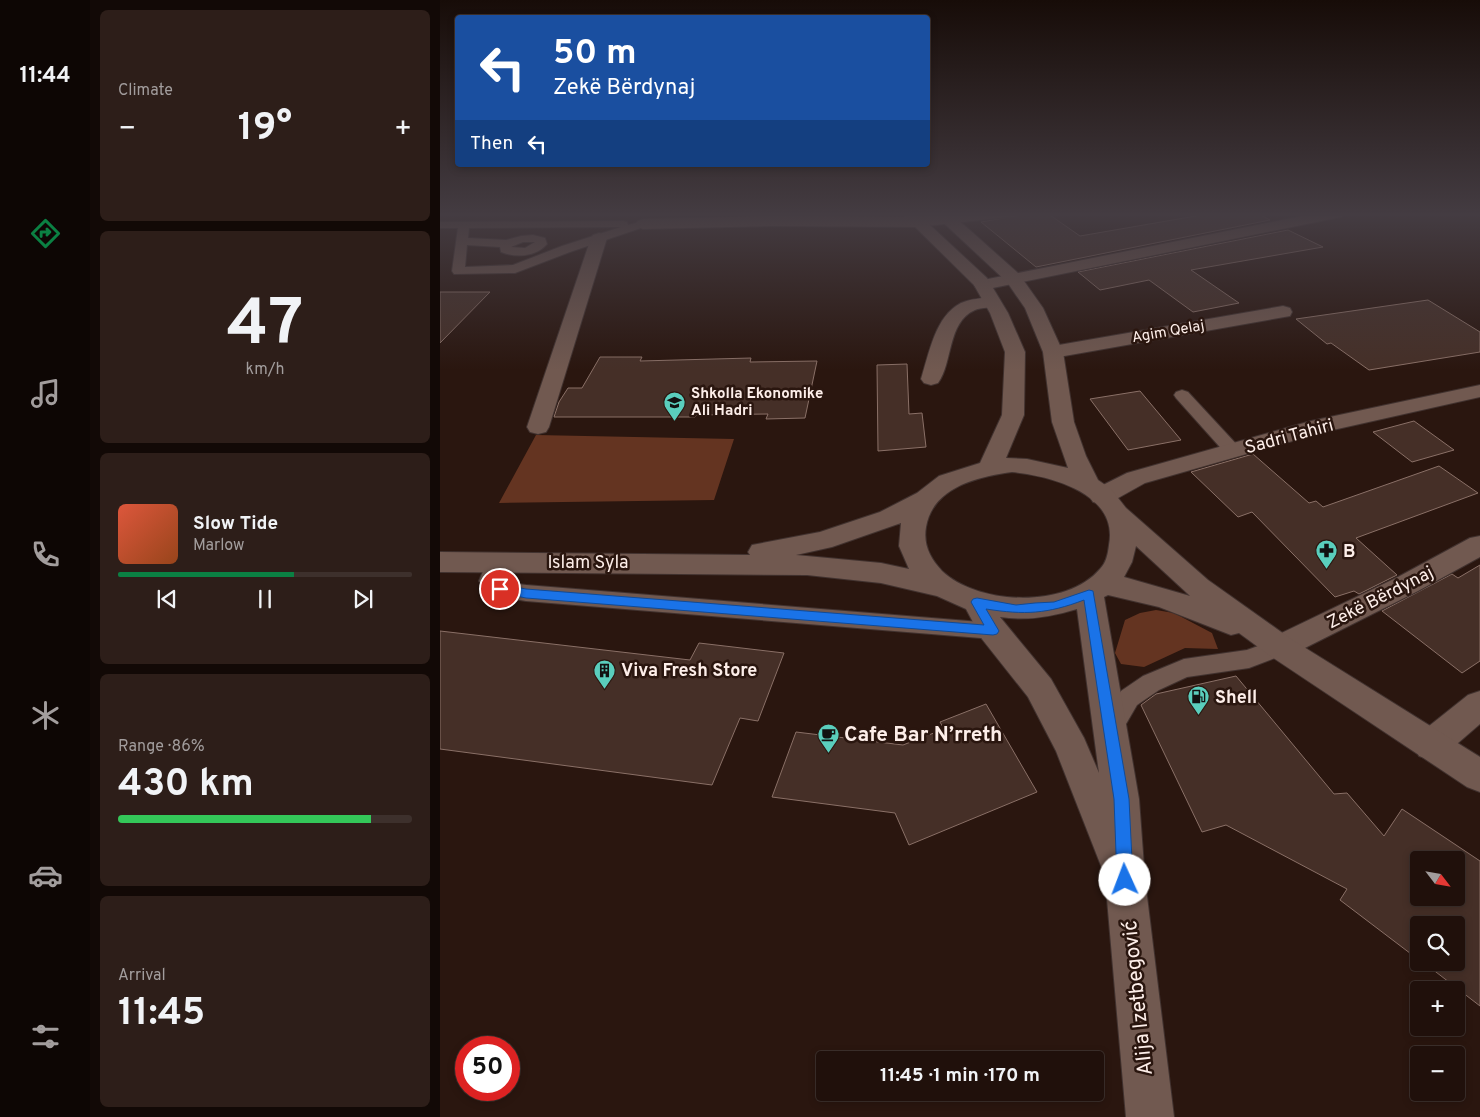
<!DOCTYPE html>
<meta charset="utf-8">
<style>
:root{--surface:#20100b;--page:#2d1e19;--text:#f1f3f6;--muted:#a29d9d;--line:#3d302c;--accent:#0b8043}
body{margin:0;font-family:Overpass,sans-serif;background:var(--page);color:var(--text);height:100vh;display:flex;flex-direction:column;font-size:19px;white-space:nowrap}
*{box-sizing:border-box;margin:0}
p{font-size:16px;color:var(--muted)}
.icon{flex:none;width:28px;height:28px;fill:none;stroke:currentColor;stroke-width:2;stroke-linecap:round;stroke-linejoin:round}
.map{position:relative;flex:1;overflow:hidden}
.drawer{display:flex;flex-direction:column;gap:10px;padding:10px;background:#120906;width:350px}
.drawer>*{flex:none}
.banner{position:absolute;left:15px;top:15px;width:475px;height:152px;border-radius:5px;box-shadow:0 2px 8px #0003,0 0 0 1px var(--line);background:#1a4fa0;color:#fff;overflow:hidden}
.needle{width:32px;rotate:121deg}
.controls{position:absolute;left:970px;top:851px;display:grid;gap:10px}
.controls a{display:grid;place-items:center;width:55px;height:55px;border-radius:5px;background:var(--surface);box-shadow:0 2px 8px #0003,0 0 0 1px var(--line);font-size:25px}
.speed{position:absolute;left:15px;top:1036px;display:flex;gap:10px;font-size:25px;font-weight:700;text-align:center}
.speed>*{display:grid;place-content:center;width:65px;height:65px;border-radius:50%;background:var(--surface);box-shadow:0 2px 8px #0003,0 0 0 1px var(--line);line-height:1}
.speed .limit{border:8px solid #d22;background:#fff;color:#111}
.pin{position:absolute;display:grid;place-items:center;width:42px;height:42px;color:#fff;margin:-21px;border:2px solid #fff;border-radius:50%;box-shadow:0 1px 5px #0007}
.me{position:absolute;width:55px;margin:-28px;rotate:358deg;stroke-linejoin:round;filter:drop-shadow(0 0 4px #0008)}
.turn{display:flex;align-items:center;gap:18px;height:105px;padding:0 15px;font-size:22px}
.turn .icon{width:65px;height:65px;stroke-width:2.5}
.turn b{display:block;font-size:35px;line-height:42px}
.then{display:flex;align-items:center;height:48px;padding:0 15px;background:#0003;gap:10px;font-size:19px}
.big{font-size:38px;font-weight:700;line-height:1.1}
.drawer .widget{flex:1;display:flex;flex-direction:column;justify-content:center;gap:8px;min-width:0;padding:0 18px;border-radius:8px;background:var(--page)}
.drawer .dial{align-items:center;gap:0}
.dial b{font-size:65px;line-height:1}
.song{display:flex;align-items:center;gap:15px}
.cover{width:60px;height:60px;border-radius:8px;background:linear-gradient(135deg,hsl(10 70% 55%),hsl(20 70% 35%))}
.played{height:5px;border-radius:2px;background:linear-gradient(90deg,var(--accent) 60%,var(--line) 60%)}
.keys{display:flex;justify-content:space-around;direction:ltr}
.heat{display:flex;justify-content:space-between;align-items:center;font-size:28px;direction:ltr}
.charge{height:8px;border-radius:4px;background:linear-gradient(90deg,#34c759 86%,var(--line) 0)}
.trip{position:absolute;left:376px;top:1051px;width:288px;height:50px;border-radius:5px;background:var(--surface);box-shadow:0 2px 8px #0003,0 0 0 1px var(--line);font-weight:700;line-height:50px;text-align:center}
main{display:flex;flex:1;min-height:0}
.tabs{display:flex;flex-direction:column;width:90px;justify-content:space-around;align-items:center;background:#0d0604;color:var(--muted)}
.tabs .icon{width:35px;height:35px}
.tabs .selected{color:var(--accent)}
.tabs b{font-size:22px;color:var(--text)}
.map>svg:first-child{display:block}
.green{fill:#643421}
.building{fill:#452f27;stroke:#8a7067;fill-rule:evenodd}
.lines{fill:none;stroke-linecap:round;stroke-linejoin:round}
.lane-casing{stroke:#41322f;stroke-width:2}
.street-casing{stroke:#41322f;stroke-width:2}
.secondary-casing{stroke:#41322f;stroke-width:2}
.lane{fill:#715950;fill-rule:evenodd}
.street{fill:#715950;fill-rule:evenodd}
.secondary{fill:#715950;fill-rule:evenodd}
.route{fill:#1a73e8;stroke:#114b97}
.labels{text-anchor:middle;stroke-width:5;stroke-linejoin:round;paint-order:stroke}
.far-street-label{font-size:15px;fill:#fdeee9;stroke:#2a160f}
.far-poi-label{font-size:15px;font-weight:bold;fill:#fdeee9;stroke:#2a160f;text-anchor:start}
.street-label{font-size:18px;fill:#fdeee9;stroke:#2a160f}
.poi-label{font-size:18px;font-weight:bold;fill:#fdeee9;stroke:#2a160f;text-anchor:start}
.near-poi-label{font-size:21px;font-weight:bold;fill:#fdeee9;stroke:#2a160f;text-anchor:start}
.near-street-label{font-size:21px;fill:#fdeee9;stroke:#2a160f}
</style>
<main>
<nav class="tabs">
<b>11:44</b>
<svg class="icon selected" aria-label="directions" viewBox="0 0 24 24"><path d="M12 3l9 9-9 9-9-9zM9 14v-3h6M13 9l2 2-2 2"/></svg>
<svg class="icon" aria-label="music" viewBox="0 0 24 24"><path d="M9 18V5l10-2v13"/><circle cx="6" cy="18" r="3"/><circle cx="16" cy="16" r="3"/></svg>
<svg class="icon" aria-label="phone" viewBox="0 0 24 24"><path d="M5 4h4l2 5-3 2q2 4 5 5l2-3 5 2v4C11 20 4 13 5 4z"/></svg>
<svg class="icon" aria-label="climate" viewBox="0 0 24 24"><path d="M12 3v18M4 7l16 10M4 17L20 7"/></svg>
<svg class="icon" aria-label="car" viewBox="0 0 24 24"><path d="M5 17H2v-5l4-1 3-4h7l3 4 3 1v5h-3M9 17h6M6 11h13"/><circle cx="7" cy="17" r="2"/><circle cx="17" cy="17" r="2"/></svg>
<svg class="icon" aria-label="filters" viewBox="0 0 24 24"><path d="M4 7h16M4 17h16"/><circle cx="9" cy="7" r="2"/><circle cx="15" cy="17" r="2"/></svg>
</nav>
<section class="drawer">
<div class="widget"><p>Climate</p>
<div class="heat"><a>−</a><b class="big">19°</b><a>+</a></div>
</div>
<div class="widget dial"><b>47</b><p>km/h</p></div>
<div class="widget">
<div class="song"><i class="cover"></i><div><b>Slow Tide</b><p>Marlow</p></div></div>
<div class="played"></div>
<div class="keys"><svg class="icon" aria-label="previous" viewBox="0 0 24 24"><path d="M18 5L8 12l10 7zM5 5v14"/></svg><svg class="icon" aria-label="pause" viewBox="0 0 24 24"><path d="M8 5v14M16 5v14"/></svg><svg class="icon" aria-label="next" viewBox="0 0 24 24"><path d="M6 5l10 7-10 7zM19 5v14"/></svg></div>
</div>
<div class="widget"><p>Range · 86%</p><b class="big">430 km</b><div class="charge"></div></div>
<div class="widget"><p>Arrival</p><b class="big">11:45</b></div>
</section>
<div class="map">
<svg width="1040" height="1117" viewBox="0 0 1040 1117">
<rect width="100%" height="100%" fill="#2a160f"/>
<path class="green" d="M 96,435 L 294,439 L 274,500 L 59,503 Z
M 716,610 L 734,613 L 772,633 L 778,649 L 745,648 L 704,667 L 681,664 L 675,653 L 685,620 L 700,613 Z"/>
<path class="building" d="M 592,213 L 607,213 L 640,236 L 773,213 L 817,213 L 830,220 L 596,267 L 541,222 Z
M 848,230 L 883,247 L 751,270 L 799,303 L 753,312 L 709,280 L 660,290 L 638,272 Z
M 0,292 L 50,292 L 0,343 Z
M 988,300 L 1040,332 L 1040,352 L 929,370 L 891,343 L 887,344 L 856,319 Z
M 160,357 L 202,357 L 200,361 L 311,358 L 310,362 L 377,361 L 365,418 L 326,419 L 328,414 L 256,415 L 255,417 L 114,417 L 119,402 L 128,388 L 142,388 Z
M 467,364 L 469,414 L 482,413 L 486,447 L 438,451 L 437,365 Z
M 700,391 L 741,440 L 688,450 L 650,399 Z
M 974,421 L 1014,450 L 972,462 L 933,432 Z
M 813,454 L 869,503 L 876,501 L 883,507 L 999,466 L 1038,493 L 916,538 L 957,575 L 919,594 L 914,591 L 895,597 L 812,512 L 798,517 L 751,472 Z
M 1040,565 L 1040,661 L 1022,673 L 942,611 L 1012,574 L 1018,578 Z
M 0,631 L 250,660 L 259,643 L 344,653 L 318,721 L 300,718 L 272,785 L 0,749 Z
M 796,676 L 894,794 L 907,793 L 944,836 L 962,809 L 1040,861 L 1040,1006 L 983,962 L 1016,962 L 1016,925 L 979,925 L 979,960 L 900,900 L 907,889 L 786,825 L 762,832 L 701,705 L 716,694 ZM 979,860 L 1016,860 L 1016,898 L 979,898 Z
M 546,704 L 597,792 L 469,845 L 455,813 L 332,797 L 356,732 L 463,745 L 504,729 L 500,722 Z"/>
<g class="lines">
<defs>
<path id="lane" d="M 183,221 L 187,222 L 188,225 L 203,221 L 209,224 L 207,226 L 130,252 L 75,273 L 14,274 L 12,271 L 18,228 L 0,228 L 0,222 ZM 181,227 L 122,246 L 73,265 L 25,267 L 27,245 L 60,247 L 61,252 C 76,258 96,257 107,244 L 105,238 L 93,235 L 81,236 L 66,240 L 28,238 L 29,228 ZM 83,242 L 95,242 L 85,248 L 71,247 Z
M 742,390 L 748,392 L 799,447 L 802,451 L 799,455 L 793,456 L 787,455 L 736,398 L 734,395 L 736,392 Z
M 56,555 L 63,557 L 66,562 L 60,579 L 65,582 L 86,585 L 553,623 L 561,625 L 564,631 L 561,637 L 553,639 L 86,601 C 69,598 48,598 39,581 L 49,557 Z
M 840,638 L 848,641 L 851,647 L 848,653 L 809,668 L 747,677 L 719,690 L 697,705 L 679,736 L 670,739 L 661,736 L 658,729 L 681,691 L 703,676 L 744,659 L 807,650 Z"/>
<path id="street" d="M 519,213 L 575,213 L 568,217 L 478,227 L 331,226 L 203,229 L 198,227 L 195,224 L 198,221 L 203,219 L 331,216 L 478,217 Z
M 877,213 L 908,213 L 901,217 L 543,290 L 537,289 L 534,285 L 537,281 L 543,280 Z
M 159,233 L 165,235 L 167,238 L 109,427 L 106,432 L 98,434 L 90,432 L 87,427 L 151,238 L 153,235 Z
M 552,297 L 558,298 L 561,302 L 558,306 C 551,308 542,307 535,310 C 507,322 513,363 498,383 L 491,385 L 484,383 L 481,379 C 489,354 495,316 521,303 C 530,299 542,298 552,297 Z
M 843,306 L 850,308 L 852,312 L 850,316 L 613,358 L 606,356 L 603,352 L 606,348 L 613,346 Z
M 1040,385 L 1040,397 L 884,432 L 705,483 L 671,502 L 662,504 L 653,502 L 649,496 L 653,490 L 687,473 L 871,421 Z
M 1040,536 L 1040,557 L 978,591 L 851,655 L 840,659 L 829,655 L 825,647 L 829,639 L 958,577 L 1030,538 Z
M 1040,691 L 1040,724 L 1003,756 L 991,760 L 979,756 L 974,745 L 979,734 L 1028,695 Z"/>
<path id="secondary" d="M 461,213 L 477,213 L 547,278 L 568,313 L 585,352 L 584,415 L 566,458 L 587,459 L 628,468 L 612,422 L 603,352 L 585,308 L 567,282 L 493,213 L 510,213 L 532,232 L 579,274 L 603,308 L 623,352 L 634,422 L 646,456 L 658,480 L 671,489 L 686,508 L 768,580 L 851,639 L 1040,757 L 1040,792 L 1027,787 L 829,655 L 799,633 L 791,635 L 719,607 L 668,595 L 664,597 L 699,799 L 705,880 L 734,1117 L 686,1117 L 665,876 L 616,751 L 588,697 L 542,639 L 526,609 L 497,596 L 441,583 L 367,575 L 0,572 L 0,552 L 310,555 L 308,552 L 312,545 L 380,532 L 440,512 L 477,493 L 499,476 L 540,463 L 562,415 L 565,352 L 550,313 L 534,285 ZM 572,472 C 610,476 679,493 669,545 C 668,554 666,563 660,569 C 626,609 538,605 502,571 C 490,558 483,545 486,527 C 493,487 537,477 572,472 ZM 461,523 L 459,546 L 469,569 L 441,563 L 356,555 L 392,547 ZM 696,546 L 748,594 L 750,596 L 684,577 L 692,562 ZM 637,609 L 659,773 L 644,738 L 611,679 L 560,617 C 587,621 611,617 637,609 Z"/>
</defs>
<use href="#lane" class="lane-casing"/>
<use href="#street" class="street-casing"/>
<use href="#secondary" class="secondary-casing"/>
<use href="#lane" class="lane"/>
<use href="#street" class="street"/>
<use href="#secondary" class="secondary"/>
</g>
<linearGradient id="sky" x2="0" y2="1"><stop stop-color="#170c08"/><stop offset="0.58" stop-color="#443c42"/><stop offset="1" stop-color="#443c42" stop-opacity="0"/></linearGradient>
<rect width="1040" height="370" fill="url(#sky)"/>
<path class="route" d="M 60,584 L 86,589 L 544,625 L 531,602 L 533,599 L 537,598 L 576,605 L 595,603 L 614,602 L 649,590 L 653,591 L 689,799 L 693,880 L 690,885 L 685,888 L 679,885 L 677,880 L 674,799 L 644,600 C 607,614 585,615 546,609 L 559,631 L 557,634 L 553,635 L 86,598 L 56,592 L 54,589 Z"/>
<defs>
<symbol id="school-pin" viewBox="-11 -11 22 30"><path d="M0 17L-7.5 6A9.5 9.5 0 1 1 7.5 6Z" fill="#5acebd" stroke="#2a160f"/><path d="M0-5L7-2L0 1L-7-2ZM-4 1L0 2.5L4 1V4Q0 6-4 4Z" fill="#111"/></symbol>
<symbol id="pharmacy-pin" viewBox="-11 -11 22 30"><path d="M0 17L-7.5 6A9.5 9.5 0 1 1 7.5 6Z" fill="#5acebd" stroke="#2a160f"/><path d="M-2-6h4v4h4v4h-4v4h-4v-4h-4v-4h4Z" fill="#111"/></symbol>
<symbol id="building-pin" viewBox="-11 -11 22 30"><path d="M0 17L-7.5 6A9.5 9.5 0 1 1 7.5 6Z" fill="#5acebd" stroke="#2a160f"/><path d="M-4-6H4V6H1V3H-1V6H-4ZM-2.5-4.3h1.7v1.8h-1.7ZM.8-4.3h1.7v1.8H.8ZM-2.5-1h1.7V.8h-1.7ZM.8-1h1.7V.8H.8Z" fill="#111"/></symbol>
<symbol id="fuel-pin" viewBox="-11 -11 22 30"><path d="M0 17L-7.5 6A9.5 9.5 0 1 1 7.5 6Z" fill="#5acebd" stroke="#2a160f"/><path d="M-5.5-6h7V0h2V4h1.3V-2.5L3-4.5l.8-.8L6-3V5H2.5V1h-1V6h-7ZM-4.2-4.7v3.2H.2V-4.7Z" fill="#111"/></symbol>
<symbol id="cafe-pin" viewBox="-11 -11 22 30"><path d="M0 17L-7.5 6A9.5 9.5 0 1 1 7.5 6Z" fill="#5acebd" stroke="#2a160f"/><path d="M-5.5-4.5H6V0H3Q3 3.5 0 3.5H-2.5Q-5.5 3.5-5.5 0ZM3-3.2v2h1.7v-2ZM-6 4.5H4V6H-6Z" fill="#111"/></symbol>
</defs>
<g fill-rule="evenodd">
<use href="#school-pin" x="222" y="390" width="25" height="34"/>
<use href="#pharmacy-pin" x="874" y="538" width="25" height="34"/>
<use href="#building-pin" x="152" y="658" width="25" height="34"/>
<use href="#fuel-pin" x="746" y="684" width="25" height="34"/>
<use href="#cafe-pin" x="376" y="722" width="25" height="34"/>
</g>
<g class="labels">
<g class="far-street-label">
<text transform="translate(728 331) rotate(-10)" y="5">Agim Qelaj</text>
</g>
<g class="far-poi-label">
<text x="251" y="398">Shkolla Ekonomike<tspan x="251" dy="17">Ali Hadri</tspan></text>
</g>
<g class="street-label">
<text transform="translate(849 436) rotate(-15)" y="6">Sadri Tahiri</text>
<text x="148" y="568">Islam Syla</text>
<text transform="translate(940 597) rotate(-27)" y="6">Zekë Bërdynaj</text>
</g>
<g class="poi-label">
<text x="903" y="557">B</text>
<text x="181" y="676">Viva Fresh Store</text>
<text x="775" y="703">Shell</text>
</g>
<g class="near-poi-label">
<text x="404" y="741">Cafe Bar N’rreth</text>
</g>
<g class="near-street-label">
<text transform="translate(697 998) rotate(-96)" y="7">Alija Izetbegović</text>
</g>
</g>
</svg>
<div class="controls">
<a><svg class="needle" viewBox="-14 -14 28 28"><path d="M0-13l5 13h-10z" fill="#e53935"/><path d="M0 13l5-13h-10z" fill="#a29d9d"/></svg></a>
<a><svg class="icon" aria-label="search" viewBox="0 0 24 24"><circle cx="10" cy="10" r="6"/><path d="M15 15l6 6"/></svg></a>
<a>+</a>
<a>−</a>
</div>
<div class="speed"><div class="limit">50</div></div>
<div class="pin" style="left:60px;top:589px;background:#d93025"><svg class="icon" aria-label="arrive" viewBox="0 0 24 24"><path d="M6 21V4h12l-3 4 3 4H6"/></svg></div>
<svg class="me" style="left:685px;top:880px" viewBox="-20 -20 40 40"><circle r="19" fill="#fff"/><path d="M0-13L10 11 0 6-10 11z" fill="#1a73e8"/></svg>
<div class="trip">11:45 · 1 min · 170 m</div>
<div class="banner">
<div class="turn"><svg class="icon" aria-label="left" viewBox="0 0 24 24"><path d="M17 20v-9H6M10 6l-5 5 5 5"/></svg><div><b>50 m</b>Zekë Bërdynaj</div></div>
<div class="then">Then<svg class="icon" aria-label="left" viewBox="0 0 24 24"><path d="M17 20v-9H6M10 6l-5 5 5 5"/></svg></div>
</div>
</div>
</main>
